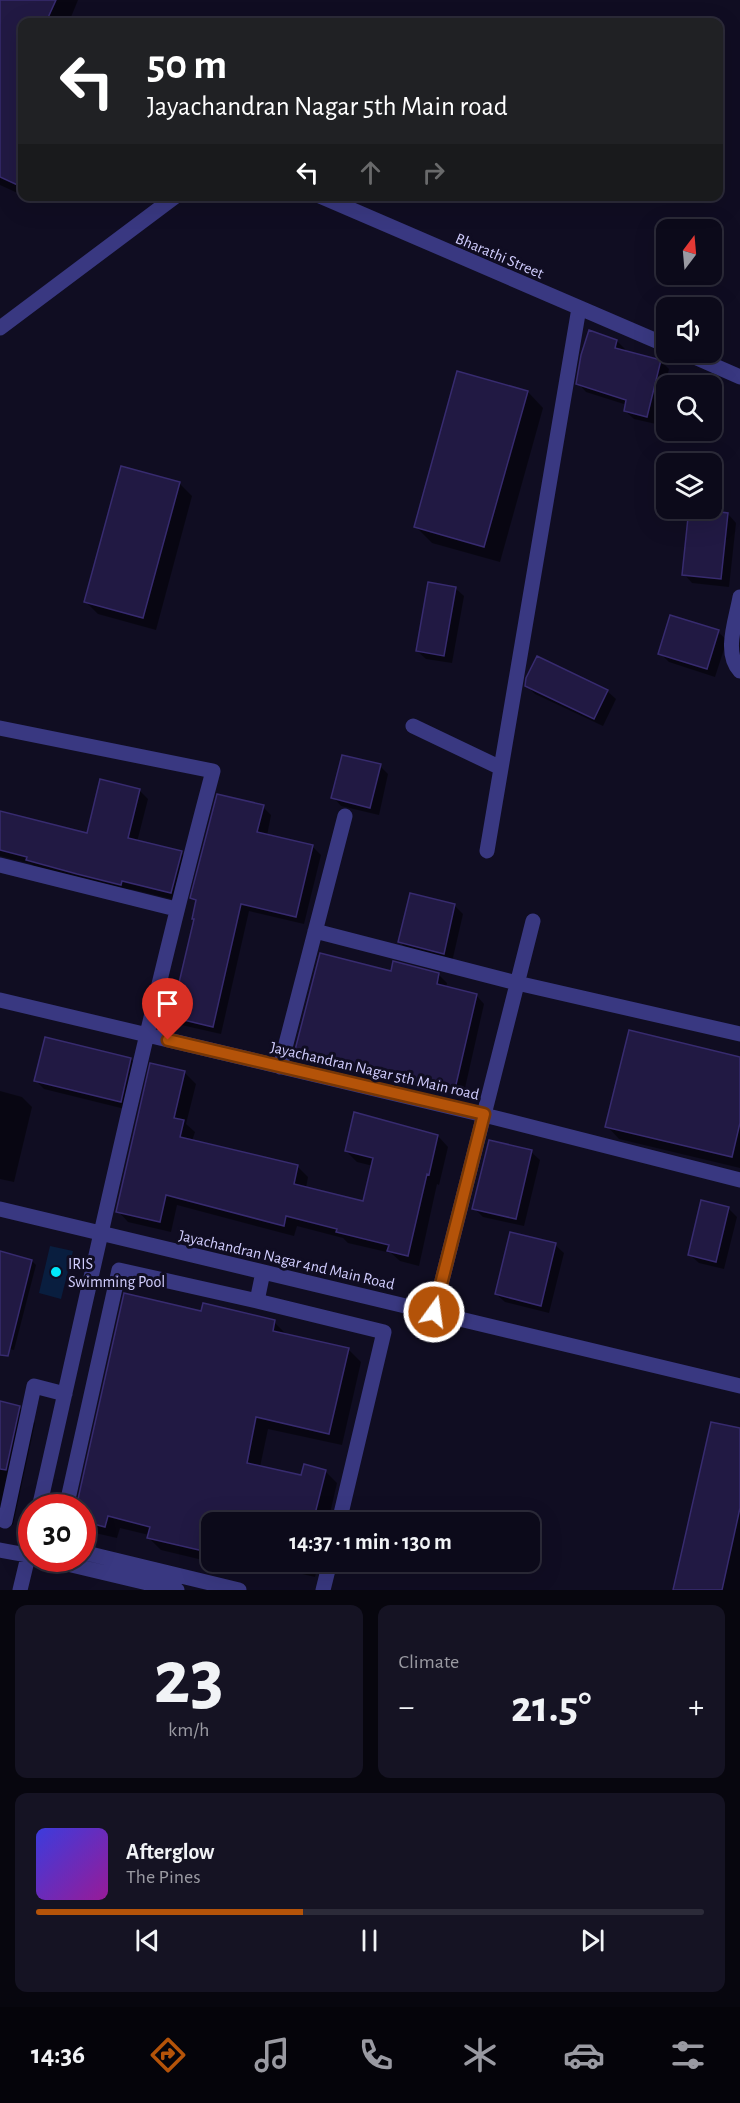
<!DOCTYPE html>
<meta charset="utf-8">
<style>
:root{--surface:#0c0a1a;--page:#151323;--text:#f1f3f6;--muted:#9a9aa2;--line:#2c2b39;--accent:#b45309}
body{margin:0;font-family:"Alegreya Sans",sans-serif;background:var(--page);color:var(--text);height:100vh;display:flex;flex-direction:column;font-size:22px;white-space:nowrap}
*{box-sizing:border-box;margin:0}
p{font-size:20px;color:var(--muted)}
.icon{flex:none;width:33px;height:33px;fill:none;stroke:currentColor;stroke-width:2;stroke-linecap:round;stroke-linejoin:round}
.map{position:relative;height:1590px;overflow:hidden}
.panel{display:flex;flex-direction:column;gap:15px;padding:15px;background:#07060e;flex:1}
.panel>*{flex:none}
.guide{position:absolute;left:18px;top:18px;width:705px;height:183px;border-radius:12px;box-shadow:0 6px 24px #0002,0 0 0 2px var(--line);background:#202124;color:#fff;overflow:hidden}
.needle{width:39px;rotate:16deg}
.buttons{position:absolute;left:656px;top:219px;display:grid;gap:12px}
.buttons a{display:grid;place-items:center;width:66px;height:66px;border-radius:12px;background:var(--surface);box-shadow:0 6px 24px #0002,0 0 0 2px var(--line);font-size:30px}
.speed{position:absolute;left:18px;top:1494px;display:flex;gap:12px;font-size:30px;font-weight:700;text-align:center}
.speed>*{display:grid;place-content:center;width:78px;height:78px;border-radius:50%;background:var(--surface);box-shadow:0 6px 24px #0002,0 0 0 2px var(--line);line-height:1}
.speed .limit{border:9px solid #d22;background:#fff;color:#111}
.pin{position:absolute;display:grid;place-items:center;width:51px;height:51px;color:#fff;margin:-62px -26px;border-radius:50% 50% 50% 0;rotate:-45deg;box-shadow:0 0 6px #0007}
.pin .icon{rotate:45deg}
.me{position:absolute;width:66px;margin:-33px;rotate:14deg;stroke-linejoin:round;filter:drop-shadow(0 0 4px #0008)}
.turn{display:flex;align-items:center;gap:21px;height:126px;padding:0 30px;font-size:27px}
.turn .icon{width:78px;height:78px;stroke-width:2.5}
.turn b{display:block;font-size:42px;line-height:51px}
.lanes{display:flex;align-items:center;height:57px;padding:0 30px;background:#0003;justify-content:center;gap:30px;direction:ltr}
.lanes .off{opacity:.35}
.big{font-size:45px;font-weight:700;line-height:1.1}
.panel .tile{flex:1;display:flex;flex-direction:column;justify-content:center;gap:9px;min-width:0;padding:0 21px;border-radius:12px;background:var(--page)}
.panel .dial{align-items:center;gap:0}
.dial b{font-size:78px;line-height:1}
.song{display:flex;align-items:center;gap:18px}
.cover{width:72px;height:72px;border-radius:9px;background:linear-gradient(135deg,hsl(240 70% 55%),hsl(300 70% 35%))}
.played{height:6px;border-radius:3px;background:linear-gradient(90deg,var(--accent) 40%,var(--line) 40%)}
.keys{display:flex;justify-content:space-around;direction:ltr}
.heat{display:flex;justify-content:space-between;align-items:center;font-size:33px;direction:ltr}
.panel .tiles{flex:1;display:grid;gap:15px;grid-template-columns:1fr 1fr}
.tile:last-child{grid-column:span 2}
.trip{position:absolute;left:201px;top:1512px;width:339px;height:60px;border-radius:12px;background:var(--surface);box-shadow:0 6px 24px #0002,0 0 0 2px var(--line);font-weight:700;line-height:60px;text-align:center}
.menu{display:flex;height:96px;justify-content:space-around;align-items:center;background:#05040a;color:var(--muted)}
.menu .icon{width:42px;height:42px}
.menu .current{color:var(--accent)}
.menu b{font-size:27px;color:var(--text)}
.map>svg:first-child{display:block}
.water{fill:#091e3f}
.shadow{fill:#0007}
.building{fill:#211943;stroke:#372b6f;stroke-width:1.5}
.lines{fill:none;stroke-linecap:round;stroke-linejoin:round}
.minor{stroke:#393881;stroke-width:15}
.route-casing{stroke:#753606;stroke-width:15}
.route{stroke:#b45309;stroke-width:10}
.poi-dot{fill:#01e7f9;stroke:#100d22;stroke-width:2}
.labels{text-anchor:middle;stroke-width:6;stroke-linejoin:round;paint-order:stroke}
.street-label{font-size:16px;fill:#d2ceff;stroke:#100d22}
.poi-label{font-size:16px;fill:#d2ceff;stroke:#100d22;text-anchor:start}
</style>
<div class="map">
<svg width="740" height="1590" viewBox="0 0 740 1590">
<rect width="100%" height="100%" fill="#100d22"/>
<path class="water" d="M 50,1246 L 73,1251 L 61,1299 L 39,1293 Z"/>
<path class="shadow" d="M 0,0 L 78,0 L 69,22 L 22,22 L 22,195 L 0,185 Z
M 27,196 L 39,196 L 37,201 Z
M 617,341 L 625,349 L 624,352 L 661,361 L 669,369 L 656,424 L 634,419 L 625,411 L 627,405 L 586,392 L 578,383 Z
M 528,392 L 543,408 L 500,562 L 432,543 L 416,527 Z
M 179,483 L 192,496 L 156,630 L 98,614 L 86,602 Z
M 728,514 L 736,523 L 729,587 L 692,583 L 684,574 Z
M 455,588 L 464,596 L 452,663 L 426,659 L 417,651 Z
M 718,632 L 727,640 L 715,677 L 669,662 L 660,653 Z
M 526,685 L 607,691 L 616,699 L 603,726 L 535,694 Z
M 380,766 L 388,774 L 379,815 L 341,806 L 333,797 Z
M 139,790 L 148,799 L 137,842 L 181,853 L 190,861 L 180,901 L 130,889 L 129,893 L 36,868 L 31,864 L 0,856 L 0,813 L 89,835 Z
M 263,807 L 271,815 L 267,836 L 312,846 L 321,855 L 304,924 L 249,911 L 221,1034 L 177,1024 L 169,1015 L 179,988 L 195,920 L 197,903 L 192,898 Z
M 454,905 L 463,914 L 452,962 L 408,950 L 400,942 Z
M 392,972 L 438,974 L 447,983 L 446,988 L 476,995 L 484,1004 L 463,1097 L 346,1069 L 346,1071 L 327,1067 L 322,1062 L 305,1058 L 296,1049 Z
M 131,1059 L 139,1068 L 129,1110 L 44,1089 L 36,1081 Z
M 740,1059 L 740,1168 L 619,1139 L 607,1126 Z
M 151,1064 L 185,1073 L 196,1084 L 186,1124 L 195,1132 L 192,1141 L 297,1166 L 308,1177 L 306,1188 L 364,1202 L 373,1166 L 357,1162 L 346,1151 L 438,1136 L 448,1147 L 439,1185 L 437,1184 L 419,1266 L 400,1261 L 391,1253 L 348,1243 L 343,1238 L 297,1226 L 294,1236 L 177,1205 L 171,1232 L 128,1222 L 118,1211 Z
M 0,1091 L 22,1097 L 32,1107 L 14,1182 L 0,1179 Z
M 531,1152 L 540,1160 L 524,1226 L 483,1217 L 474,1208 Z
M 728,1208 L 737,1217 L 724,1269 L 699,1263 L 690,1255 Z
M 555,1245 L 564,1253 L 549,1313 L 505,1302 L 496,1294 Z
M 0,1253 L 32,1261 L 36,1265 L 14,1350 L 0,1347 Z
M 202,1312 L 274,1322 L 287,1335 L 349,1350 L 361,1362 L 342,1445 L 268,1429 L 260,1467 L 302,1477 L 325,1471 L 337,1483 L 328,1522 L 212,1522 L 212,1562 L 238,1562 L 236,1568 L 161,1550 L 149,1538 L 149,1535 L 120,1528 L 117,1538 L 82,1530 L 82,1508 Z
M 0,1403 L 19,1407 L 35,1423 L 13,1525 L 0,1522 Z
M 740,1430 L 740,1590 L 675,1590 Z
M 251,1562 L 319,1562 L 315,1577 Z"/>
<path class="building" d="M 0,0 L 56,0 L 46,22 L 22,22 L 22,187 L 0,177 Z
M 589,330 L 617,340 L 615,348 L 661,360 L 647,417 L 624,411 L 626,400 L 576,384 L 581,355 Z
M 457,371 L 528,391 L 484,547 L 414,527 Z
M 121,466 L 180,482 L 143,618 L 84,602 Z
M 689,508 L 728,513 L 721,579 L 682,575 Z
M 428,582 L 456,587 L 444,656 L 416,651 Z
M 670,615 L 719,630 L 707,669 L 658,654 Z
M 537,656 L 608,690 L 594,719 L 525,686 L 526,678 Z
M 342,755 L 381,764 L 370,808 L 331,798 Z
M 100,779 L 140,789 L 128,838 L 182,851 L 171,893 L 122,881 L 121,885 L 77,874 L 26,860 L 27,857 L 0,850 L 0,811 L 87,833 Z
M 217,794 L 264,805 L 257,832 L 313,845 L 296,917 L 241,904 L 213,1027 L 167,1016 L 174,986 L 178,987 L 194,919 L 192,919 L 196,900 L 190,898 Z
M 410,893 L 455,904 L 444,954 L 398,942 Z
M 320,953 L 391,971 L 393,961 L 439,973 L 437,984 L 477,994 L 455,1089 L 338,1062 L 338,1064 L 317,1059 L 318,1055 L 295,1050 Z
M 629,1030 L 740,1057 L 740,1123 L 732,1157 L 605,1127 Z
M 45,1037 L 131,1058 L 121,1102 L 34,1081 Z
M 150,1063 L 185,1071 L 174,1118 L 184,1120 L 180,1137 L 298,1165 L 294,1184 L 363,1201 L 373,1158 L 345,1151 L 354,1112 L 438,1135 L 429,1175 L 427,1174 L 408,1256 L 387,1251 L 389,1245 L 336,1232 L 337,1229 L 286,1216 L 284,1226 L 166,1195 L 160,1222 L 116,1212 Z
M 489,1140 L 532,1150 L 516,1219 L 472,1209 Z
M 701,1200 L 729,1207 L 716,1262 L 688,1255 Z
M 510,1232 L 556,1243 L 541,1306 L 495,1294 Z
M 0,1251 L 32,1260 L 8,1356 L 0,1355 Z
M 124,1293 L 201,1311 L 203,1303 L 275,1320 L 273,1331 L 349,1348 L 329,1434 L 256,1417 L 247,1463 L 301,1475 L 304,1464 L 326,1470 L 313,1522 L 212,1522 L 212,1553 L 147,1538 L 150,1527 L 108,1516 L 105,1527 L 82,1521 L 82,1508 L 76,1508 Z
M 0,1401 L 20,1406 L 6,1470 L 0,1469 Z
M 711,1422 L 740,1428 L 740,1508 L 722,1590 L 673,1590 Z"/>
<g class="lines">
<path class="minor" d="M 320,196 L 666,345
M 0,328 L 176,196
M 683,352 L 740,377
M 740,597 C 736,620 723,653 740,671
M 413,726 L 501,768
M 0,728 L 213,771 C 148,1015 95,1261 39,1508
M 487,851 L 579,308
M 0,865 L 176,909
M 315,931 L 517,983 L 740,1034
M 0,1000 L 484,1115 L 740,1180
M 280,1067 L 345,816
M 0,1209 L 740,1386
M 263,1272 L 257,1301 L 384,1332 L 339,1522
M 434,1312 L 533,921
M 66,1508 L 119,1270 L 257,1301
M 0,1519 L 5,1521 L 34,1386 L 65,1394
M 0,1550 L 32,1556
M 82,1552 L 239,1590
M 42,1558 L 177,1590
M 20,1590 L 32,1540
M 323,1590 L 330,1562"/>
</g>
<g class="lines">
<defs>
<path id="route" d="M 168,1040 L 484,1114 L 434,1312"/>
</defs>
<use href="#route" class="route-casing"/>
<use href="#route" class="route"/>
</g>
<circle class="poi-dot" cx="56" cy="1272" r="6"/>
<g class="labels">
<g class="street-label">
<text transform="translate(500 255) rotate(23)" y="6">Bharathi Street</text>
<text transform="translate(375 1070) rotate(13)" y="6">Jayachandran Nagar 5th Main road</text>
<text transform="translate(287 1259) rotate(13)" y="6">Jayachandran Nagar 4nd Main Road</text>
</g>
<g class="poi-label">
<text x="68" y="1269">IRIS<tspan x="68" dy="18">Swimming Pool</tspan></text>
</g>
</g>
</svg>
<div class="buttons">
<a><svg class="needle" viewBox="-14 -14 28 28"><path d="M0-13l5 13h-10z" fill="#e53935"/><path d="M0 13l5-13h-10z" fill="#9a9aa2"/></svg></a>
<a><svg class="icon" aria-label="sound" viewBox="0 0 24 24"><path d="M4 9h4l5-4v14l-5-4H4zM17 9q2 3 0 6"/></svg></a>
<a><svg class="icon" aria-label="search" viewBox="0 0 24 24"><circle cx="10" cy="10" r="6"/><path d="M15 15l6 6"/></svg></a>
<a><svg class="icon" aria-label="layers" viewBox="0 0 24 24"><path d="M12 4l9 5-9 5-9-5zM3 14l9 5 9-5"/></svg></a>
</div>
<div class="speed"><div class="limit">30</div></div>
<div class="pin" style="left:168px;top:1040px;background:#d93025"><svg class="icon" aria-label="arrive" viewBox="0 0 24 24"><path d="M6 21V4h12l-3 4 3 4H6"/></svg></div>
<svg class="me" style="left:434px;top:1312px" viewBox="-20 -20 40 40"><circle r="17" fill="#b45309" stroke="#fff" stroke-width="3"/><path d="M0-11L8 9 0 5-8 9z" fill="#fff"/></svg>
<div class="trip">14:37 · 1 min · 130 m</div>
<div class="guide">
<div class="turn"><svg class="icon" aria-label="left" viewBox="0 0 24 24"><path d="M17 20v-9H6M10 6l-5 5 5 5"/></svg><div><b>50 m</b>Jayachandran Nagar 5th Main road</div></div>
<div class="lanes"><svg class="icon" aria-label="left" viewBox="0 0 24 24"><path d="M17 20v-9H6M10 6l-5 5 5 5"/></svg><svg class="icon off" aria-label="ahead" viewBox="0 0 24 24"><path d="M12 20V5M6 11l6-6 6 6"/></svg><svg class="icon off" aria-label="right" viewBox="0 0 24 24"><path d="M7 20v-9h11M14 6l5 5-5 5"/></svg></div>
</div>
</div>
<section class="panel">
<div class="tiles">
<div class="tile dial"><b>23</b><p>km/h</p></div>
<div class="tile"><p>Climate</p>
<div class="heat"><a>−</a><b class="big">21.5°</b><a>+</a></div>
</div>
<div class="tile">
<div class="song"><i class="cover"></i><div><b>Afterglow</b><p>The Pines</p></div></div>
<div class="played"></div>
<div class="keys"><svg class="icon" aria-label="previous" viewBox="0 0 24 24"><path d="M18 5L8 12l10 7zM5 5v14"/></svg><svg class="icon" aria-label="pause" viewBox="0 0 24 24"><path d="M8 5v14M16 5v14"/></svg><svg class="icon" aria-label="next" viewBox="0 0 24 24"><path d="M6 5l10 7-10 7zM19 5v14"/></svg></div>
</div>
</div>
</section>
<nav class="menu">
<b>14:36</b>
<svg class="icon current" aria-label="directions" viewBox="0 0 24 24"><path d="M12 3l9 9-9 9-9-9zM9 14v-3h6M13 9l2 2-2 2"/></svg>
<svg class="icon" aria-label="music" viewBox="0 0 24 24"><path d="M9 18V5l10-2v13"/><circle cx="6" cy="18" r="3"/><circle cx="16" cy="16" r="3"/></svg>
<svg class="icon" aria-label="phone" viewBox="0 0 24 24"><path d="M5 4h4l2 5-3 2q2 4 5 5l2-3 5 2v4C11 20 4 13 5 4z"/></svg>
<svg class="icon" aria-label="climate" viewBox="0 0 24 24"><path d="M12 3v18M4 7l16 10M4 17L20 7"/></svg>
<svg class="icon" aria-label="car" viewBox="0 0 24 24"><path d="M5 17H2v-5l4-1 3-4h7l3 4 3 1v5h-3M9 17h6M6 11h13"/><circle cx="7" cy="17" r="2"/><circle cx="17" cy="17" r="2"/></svg>
<svg class="icon" aria-label="filters" viewBox="0 0 24 24"><path d="M4 7h16M4 17h16"/><circle cx="9" cy="7" r="2"/><circle cx="15" cy="17" r="2"/></svg>
</nav>
